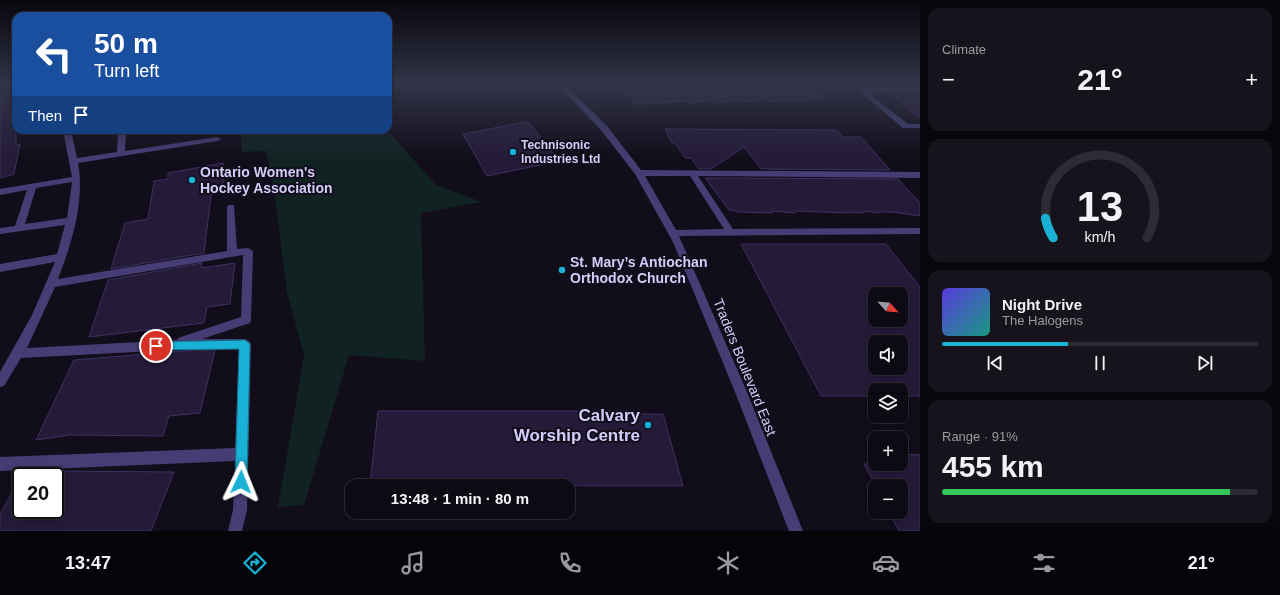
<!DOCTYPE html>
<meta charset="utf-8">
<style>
:root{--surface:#0d0a14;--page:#16131d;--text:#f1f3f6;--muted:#9a9aa0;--line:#2d2b34;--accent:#1ab1d7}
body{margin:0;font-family:Helvetica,sans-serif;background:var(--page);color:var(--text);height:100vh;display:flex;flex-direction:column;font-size:15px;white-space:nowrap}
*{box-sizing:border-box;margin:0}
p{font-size:13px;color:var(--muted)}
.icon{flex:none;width:22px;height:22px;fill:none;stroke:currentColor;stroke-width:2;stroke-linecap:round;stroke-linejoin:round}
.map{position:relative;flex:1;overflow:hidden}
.drawer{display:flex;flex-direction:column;gap:8px;padding:8px;background:#07060b;width:360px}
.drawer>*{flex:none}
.guide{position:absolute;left:12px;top:12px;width:380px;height:122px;border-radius:12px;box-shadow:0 2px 10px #0003,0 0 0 1px var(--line);background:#1a4fa0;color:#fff;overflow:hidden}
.needle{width:26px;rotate:117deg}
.tools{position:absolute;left:868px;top:287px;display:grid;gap:8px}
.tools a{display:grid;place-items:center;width:40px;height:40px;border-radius:8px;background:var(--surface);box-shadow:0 2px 10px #0003,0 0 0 1px var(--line);font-size:20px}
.speed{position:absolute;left:12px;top:467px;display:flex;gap:8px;font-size:20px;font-weight:700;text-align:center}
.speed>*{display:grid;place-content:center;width:52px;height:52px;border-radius:50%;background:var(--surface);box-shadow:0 2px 10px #0003,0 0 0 1px var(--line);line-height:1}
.speed .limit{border:2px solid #111;border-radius:6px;background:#fff;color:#111}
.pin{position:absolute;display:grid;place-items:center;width:34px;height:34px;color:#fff;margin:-17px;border:2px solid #fff;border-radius:50%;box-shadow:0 1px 4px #0007}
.me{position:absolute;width:44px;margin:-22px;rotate:2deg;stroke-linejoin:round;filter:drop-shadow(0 0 3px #0008)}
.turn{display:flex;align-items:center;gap:14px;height:84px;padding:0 16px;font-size:18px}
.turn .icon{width:52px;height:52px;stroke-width:2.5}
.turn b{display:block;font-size:28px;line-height:34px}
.then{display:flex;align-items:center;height:38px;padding:0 16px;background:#0003;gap:8px;font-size:15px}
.big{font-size:30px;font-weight:700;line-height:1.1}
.drawer .card{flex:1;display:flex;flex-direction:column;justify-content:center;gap:6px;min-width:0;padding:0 14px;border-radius:12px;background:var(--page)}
.drawer .dial{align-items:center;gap:0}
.dial svg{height:104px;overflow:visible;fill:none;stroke:var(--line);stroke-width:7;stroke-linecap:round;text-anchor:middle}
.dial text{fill:var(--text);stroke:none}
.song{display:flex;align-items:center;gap:12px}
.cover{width:48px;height:48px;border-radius:6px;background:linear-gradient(135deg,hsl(250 70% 55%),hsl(170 70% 35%))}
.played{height:4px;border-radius:2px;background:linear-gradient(90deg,var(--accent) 40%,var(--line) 40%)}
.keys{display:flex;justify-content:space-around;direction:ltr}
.heat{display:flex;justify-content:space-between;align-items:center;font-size:22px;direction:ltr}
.charge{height:6px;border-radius:3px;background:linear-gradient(90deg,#34c759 91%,var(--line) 0)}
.trip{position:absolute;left:345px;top:479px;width:230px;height:40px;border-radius:12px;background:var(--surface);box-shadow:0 2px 10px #0003,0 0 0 1px var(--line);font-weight:700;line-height:40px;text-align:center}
.dock{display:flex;height:64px;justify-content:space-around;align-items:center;background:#050408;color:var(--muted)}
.dock .icon{width:28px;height:28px}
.dock .active{color:var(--accent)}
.dock b{font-size:18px;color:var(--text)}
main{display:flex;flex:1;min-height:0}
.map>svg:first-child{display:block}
.green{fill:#112223}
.building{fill:#241b39;stroke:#3f3062;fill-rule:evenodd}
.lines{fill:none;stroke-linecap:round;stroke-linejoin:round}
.minor{fill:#453d74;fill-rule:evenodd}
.route{fill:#1ab1d7;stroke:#11738c}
.poi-dot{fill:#1ab1d7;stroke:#110d1a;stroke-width:1.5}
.labels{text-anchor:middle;stroke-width:4;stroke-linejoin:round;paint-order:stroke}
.far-poi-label{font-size:12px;font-weight:bold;fill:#d6ccf9;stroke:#110d1a;text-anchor:start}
.poi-label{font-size:14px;font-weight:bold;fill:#d6ccf9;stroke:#110d1a;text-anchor:start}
.street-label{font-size:14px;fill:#d6ccf9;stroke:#110d1a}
.near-poi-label{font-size:17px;font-weight:bold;fill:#d6ccf9;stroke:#110d1a;text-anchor:end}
</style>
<main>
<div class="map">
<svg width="920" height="531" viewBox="0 0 920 531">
<rect width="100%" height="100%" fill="#110d1a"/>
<path class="green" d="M 240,130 L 356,130 L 361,134 L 389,132 L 436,185 L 482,202 L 421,213 L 425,361 L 349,355 L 304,505 L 278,507 L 304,355 L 287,292 L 274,190 L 266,151 L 242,152 Z"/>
<path class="building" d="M 8,84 L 16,84 L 16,145 L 20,144 L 14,174 L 0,178 L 0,86 Z
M 618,84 L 806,84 L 824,98 L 797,101 L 794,99 L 770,102 L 767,99 L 743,102 L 740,100 L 716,103 L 713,100 L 689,103 L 686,101 L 636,104 Z
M 920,92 L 920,118 L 889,93 Z
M 525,122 L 530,124 L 559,161 L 487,176 L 463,134 Z
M 665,129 L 837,130 L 843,137 L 861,137 L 890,170 L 761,169 L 744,147 L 711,169 L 699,169 L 691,158 L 685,158 L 675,143 L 672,143 Z
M 223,163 L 224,186 L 212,188 L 204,253 L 111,269 L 125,223 L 148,219 L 154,181 L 168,179 L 168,173 Z
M 705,178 L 898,179 L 920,203 L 920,216 L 892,212 L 878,212 L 878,213 L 864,211 L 864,213 L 851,212 L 850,213 L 795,211 L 795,213 L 772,211 L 772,213 L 736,212 L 734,210 L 729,210 Z
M 741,244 L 886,244 L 920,287 L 920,396 L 901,396 L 901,390 L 875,390 L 875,396 L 821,396 ZM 875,294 L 901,294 L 901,324 L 875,324 ZM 875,342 L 901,342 L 901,368 L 875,368 Z
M 202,263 L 202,268 L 235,263 L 230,304 L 207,307 L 204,323 L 89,337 L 108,280 Z
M 195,350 L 215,350 L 200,413 L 169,416 L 163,436 L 70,435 L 36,440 L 74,360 Z
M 378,411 L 624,411 L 624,414 L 663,414 L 683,486 L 370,485 Z
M 901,454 L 920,455 L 920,531 L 899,531 L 889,512 L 901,512 L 901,486 L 876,486 L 864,464 L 901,464 Z
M 55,471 L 174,472 L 151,531 L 0,531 L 0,514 L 21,477 L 21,510 L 55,510 Z"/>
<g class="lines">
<path class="minor" d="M 557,84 L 564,84 L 607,126 L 641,170 L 920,172 L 920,178 L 698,176 L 733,229 L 920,228 L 920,234 L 679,236 L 747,392 L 803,531 L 789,531 L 735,392 L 673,242 L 635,174 L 601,130 ZM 645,176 L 690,176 L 724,229 L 676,230 Z
M 920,86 L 920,90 L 868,93 L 908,124 L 920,124 L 920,128 L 903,128 L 859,91 L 862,89 Z
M 63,130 L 71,130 L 77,158 L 117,152 L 118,133 L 122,131 L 126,133 L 125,151 L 217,137 L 221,139 L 217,141 L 78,163 C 85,202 72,242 58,279 L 227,251 L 227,207 L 228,205 L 234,205 L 237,249 L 248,248 L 253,251 L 251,320 L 250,323 L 202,339 L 245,339 L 249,341 L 251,344 L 247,510 L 242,531 L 228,531 L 233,510 L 235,461 L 0,471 L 0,457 L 235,448 L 239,349 L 193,349 L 21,358 L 4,386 L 0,387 L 0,372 L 32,315 L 55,262 L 0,272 L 0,264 L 57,254 L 65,225 L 0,234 L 0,228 L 15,226 L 27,190 L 0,195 L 0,189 L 72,177 ZM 72,182 L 67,218 L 25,224 L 36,188 ZM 243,255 L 241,317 L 178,338 L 177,340 L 27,348 L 55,287 Z"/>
</g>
<linearGradient id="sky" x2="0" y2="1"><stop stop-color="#09070e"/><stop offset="0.53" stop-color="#323549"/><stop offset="1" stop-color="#323549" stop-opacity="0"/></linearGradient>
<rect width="920" height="158" fill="url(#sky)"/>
<path class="route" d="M 245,340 L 250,344 L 247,482 L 245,486 L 241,488 L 237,486 L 235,482 L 239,349 L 156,350 L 150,346 L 156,342 Z"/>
<g class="poi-dot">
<circle cx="513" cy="152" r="4"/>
<circle cx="192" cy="180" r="4"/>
<circle cx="562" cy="270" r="4"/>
<circle cx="648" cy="425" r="4"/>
</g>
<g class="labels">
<g class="far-poi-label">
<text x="521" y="149">Technisonic<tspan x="521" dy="14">Industries Ltd</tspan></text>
</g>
<g class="poi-label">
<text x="200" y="177">Ontario Women's<tspan x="200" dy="16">Hockey Association</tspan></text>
<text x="570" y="267">St. Mary’s Antiochan<tspan x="570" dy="16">Orthodox Church</tspan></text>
</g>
<g class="street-label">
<text transform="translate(745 367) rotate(68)" y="5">Traders Boulevard East</text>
</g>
<g class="near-poi-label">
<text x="640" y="421">Calvary<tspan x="640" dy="20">Worship Centre</tspan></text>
</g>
</g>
</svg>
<div class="tools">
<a><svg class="needle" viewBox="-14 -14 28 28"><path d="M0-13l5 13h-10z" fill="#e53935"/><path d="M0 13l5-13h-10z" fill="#9a9aa0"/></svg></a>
<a><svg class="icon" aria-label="sound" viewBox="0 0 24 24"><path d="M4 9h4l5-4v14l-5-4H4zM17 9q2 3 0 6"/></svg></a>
<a><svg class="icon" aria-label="layers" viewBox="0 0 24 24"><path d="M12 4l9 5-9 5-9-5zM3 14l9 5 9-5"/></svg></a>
<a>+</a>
<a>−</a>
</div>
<div class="speed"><div class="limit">20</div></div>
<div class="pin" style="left:156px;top:346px;background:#d93025"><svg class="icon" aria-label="arrive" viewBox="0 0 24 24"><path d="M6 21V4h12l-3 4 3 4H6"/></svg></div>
<svg class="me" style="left:241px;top:482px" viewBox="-20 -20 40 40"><path d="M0-17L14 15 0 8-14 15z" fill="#1ab1d7" stroke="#fff" stroke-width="4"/></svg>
<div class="trip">13:48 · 1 min · 80 m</div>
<div class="guide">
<div class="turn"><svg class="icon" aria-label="left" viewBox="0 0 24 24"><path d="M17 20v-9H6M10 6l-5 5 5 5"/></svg><div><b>50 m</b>Turn left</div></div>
<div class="then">Then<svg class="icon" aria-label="arrive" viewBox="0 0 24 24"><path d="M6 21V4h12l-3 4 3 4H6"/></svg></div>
</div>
</div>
<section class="drawer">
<div class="card"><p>Climate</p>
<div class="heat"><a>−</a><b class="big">21°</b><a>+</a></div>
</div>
<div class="card dial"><svg viewBox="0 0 100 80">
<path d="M14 69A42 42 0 1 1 86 69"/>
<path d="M14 69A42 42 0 0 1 8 54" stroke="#1ab1d7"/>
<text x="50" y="56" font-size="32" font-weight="700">13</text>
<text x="50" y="72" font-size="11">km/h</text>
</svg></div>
<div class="card">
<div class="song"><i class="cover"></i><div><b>Night Drive</b><p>The Halogens</p></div></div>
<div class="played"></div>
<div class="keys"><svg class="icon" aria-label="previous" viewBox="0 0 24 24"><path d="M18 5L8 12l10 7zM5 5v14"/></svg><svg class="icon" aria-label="pause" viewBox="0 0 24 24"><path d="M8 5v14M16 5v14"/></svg><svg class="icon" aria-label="next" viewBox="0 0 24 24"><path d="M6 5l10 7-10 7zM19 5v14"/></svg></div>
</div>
<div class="card"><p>Range · 91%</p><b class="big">455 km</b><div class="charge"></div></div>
</section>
</main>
<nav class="dock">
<b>13:47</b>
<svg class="icon active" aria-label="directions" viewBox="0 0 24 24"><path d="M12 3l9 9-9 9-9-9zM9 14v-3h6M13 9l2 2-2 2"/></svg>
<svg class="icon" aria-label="music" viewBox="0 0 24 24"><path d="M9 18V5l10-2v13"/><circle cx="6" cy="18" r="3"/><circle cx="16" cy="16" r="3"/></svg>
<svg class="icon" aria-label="phone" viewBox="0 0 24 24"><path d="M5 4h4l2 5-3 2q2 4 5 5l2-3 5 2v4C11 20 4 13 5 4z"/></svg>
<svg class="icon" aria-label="climate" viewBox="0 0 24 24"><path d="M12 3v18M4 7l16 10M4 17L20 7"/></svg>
<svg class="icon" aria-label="car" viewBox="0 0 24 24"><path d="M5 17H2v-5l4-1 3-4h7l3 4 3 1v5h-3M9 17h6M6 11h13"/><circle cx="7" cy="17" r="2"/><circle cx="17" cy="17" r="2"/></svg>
<svg class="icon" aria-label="filters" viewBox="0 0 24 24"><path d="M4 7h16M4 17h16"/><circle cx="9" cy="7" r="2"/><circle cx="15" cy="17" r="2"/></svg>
<b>21°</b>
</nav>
